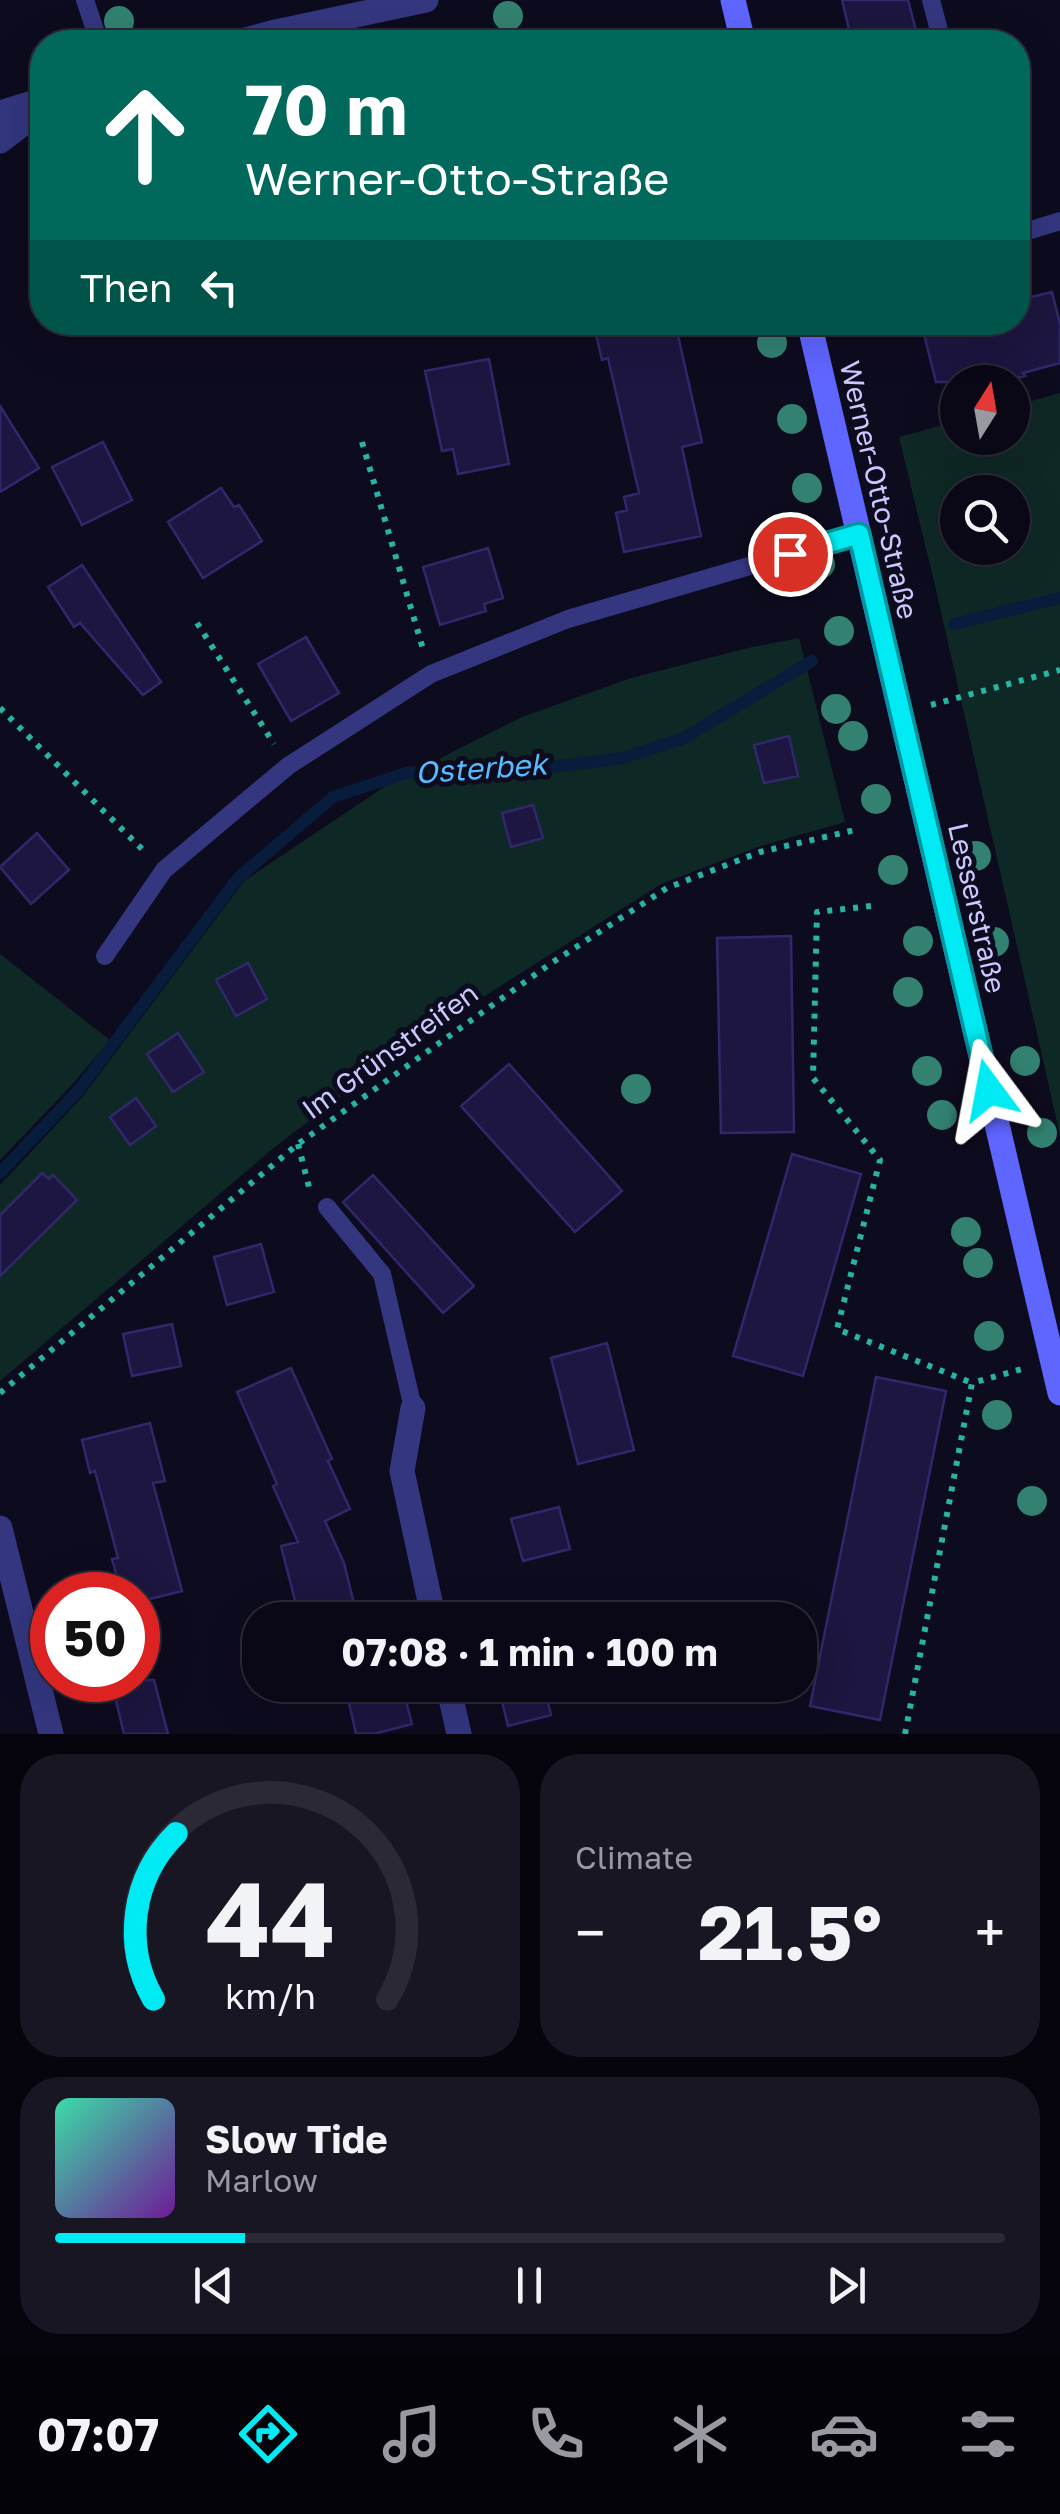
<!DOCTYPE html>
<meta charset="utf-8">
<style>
:root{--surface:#0a0816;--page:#181623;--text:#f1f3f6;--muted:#999aa1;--line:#2a2935;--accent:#00eaf3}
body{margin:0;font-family:"Golos Text",sans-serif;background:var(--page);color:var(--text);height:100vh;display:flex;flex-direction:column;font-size:38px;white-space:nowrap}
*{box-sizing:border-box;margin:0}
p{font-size:32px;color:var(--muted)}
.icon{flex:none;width:55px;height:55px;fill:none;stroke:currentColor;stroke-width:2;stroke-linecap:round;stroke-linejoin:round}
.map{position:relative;height:1734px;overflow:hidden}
.panel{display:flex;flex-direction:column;gap:20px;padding:20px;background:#06040c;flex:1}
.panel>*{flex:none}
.hud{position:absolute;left:30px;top:30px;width:1000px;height:305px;border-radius:40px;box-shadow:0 10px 40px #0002,0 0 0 2px var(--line);background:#00695c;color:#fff;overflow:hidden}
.needle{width:65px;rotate:11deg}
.tools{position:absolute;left:940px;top:365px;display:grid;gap:20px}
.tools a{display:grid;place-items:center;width:90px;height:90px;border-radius:50%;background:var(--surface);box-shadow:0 10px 40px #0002,0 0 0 2px var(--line);font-size:50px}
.speed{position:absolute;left:30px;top:1572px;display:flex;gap:20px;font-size:50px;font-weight:700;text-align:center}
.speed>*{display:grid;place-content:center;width:130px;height:130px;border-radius:50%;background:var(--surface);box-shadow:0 10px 40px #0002,0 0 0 2px var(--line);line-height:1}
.speed .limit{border:15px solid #d22;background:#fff;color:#111}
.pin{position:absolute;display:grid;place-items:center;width:85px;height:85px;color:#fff;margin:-42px;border:5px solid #fff;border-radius:50%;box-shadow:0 2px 10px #0007}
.me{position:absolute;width:110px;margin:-55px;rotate:347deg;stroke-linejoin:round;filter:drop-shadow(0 0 8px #0008)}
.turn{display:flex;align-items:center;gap:35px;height:210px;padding:0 50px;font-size:45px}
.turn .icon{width:130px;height:130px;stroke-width:2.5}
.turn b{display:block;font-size:70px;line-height:85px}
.then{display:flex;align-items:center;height:95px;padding:0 50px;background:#0003;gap:20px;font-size:38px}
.big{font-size:75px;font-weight:700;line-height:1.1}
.panel .widget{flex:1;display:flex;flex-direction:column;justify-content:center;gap:15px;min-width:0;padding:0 35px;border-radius:40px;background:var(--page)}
.panel .dial{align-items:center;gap:0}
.dial svg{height:260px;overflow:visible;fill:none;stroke:var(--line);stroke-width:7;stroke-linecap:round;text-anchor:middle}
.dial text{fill:var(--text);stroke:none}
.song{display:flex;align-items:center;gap:30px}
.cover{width:120px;height:120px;border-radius:15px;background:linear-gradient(135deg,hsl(160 70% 55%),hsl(280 70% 35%))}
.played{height:10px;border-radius:5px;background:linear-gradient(90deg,var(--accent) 20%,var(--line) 20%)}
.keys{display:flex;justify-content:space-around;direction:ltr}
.heat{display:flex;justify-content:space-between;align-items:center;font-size:55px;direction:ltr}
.panel .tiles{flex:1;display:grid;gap:20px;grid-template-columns:1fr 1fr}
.widget:last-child{grid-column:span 2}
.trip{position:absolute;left:242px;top:1602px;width:575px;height:100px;border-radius:40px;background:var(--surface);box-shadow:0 10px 40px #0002,0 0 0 2px var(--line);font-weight:700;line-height:100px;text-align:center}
.dock{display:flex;height:160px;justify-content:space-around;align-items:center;background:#040309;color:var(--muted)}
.dock .icon{width:70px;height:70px}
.dock .selected{color:var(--accent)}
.dock b{font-size:45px;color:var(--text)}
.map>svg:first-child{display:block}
.green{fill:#0e2826;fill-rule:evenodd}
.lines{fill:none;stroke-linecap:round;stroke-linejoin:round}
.stream{stroke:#071d3b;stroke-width:12}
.building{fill:#1c1640;stroke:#31286c;stroke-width:2.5}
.path{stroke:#28b3a2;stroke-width:6;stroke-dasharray:5 8;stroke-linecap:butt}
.service{stroke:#34367f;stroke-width:18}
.minor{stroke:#34367f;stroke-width:25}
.secondary{stroke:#5f65ff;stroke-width:25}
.tree{fill:#328171}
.route-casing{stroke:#00989e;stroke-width:25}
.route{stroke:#00eaf3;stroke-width:18}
.labels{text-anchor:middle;stroke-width:10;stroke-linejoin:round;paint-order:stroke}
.street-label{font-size:28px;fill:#cbc8ff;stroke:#0d0b1e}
.water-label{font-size:30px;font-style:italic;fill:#56bbff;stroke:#0d0b1e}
</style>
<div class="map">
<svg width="1060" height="1734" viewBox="0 0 1060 1734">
<rect width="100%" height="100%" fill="#0d0b1e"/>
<path class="green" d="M 1060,393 L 1060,1135 L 936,590 L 899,437 L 957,421 L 958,438 L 1012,438 L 1013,406 ZM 1012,492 L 1012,548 L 958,548 L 958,492 Z
M 799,638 L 845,822 L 758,847 L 661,884 L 419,1038 L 276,1146 L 0,1381 L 0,1185 L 83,1096 L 244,881 L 387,785 L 522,717 L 631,678 L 748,648 Z
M 0,954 L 110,1040 L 70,1087 L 0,1160 Z"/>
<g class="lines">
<path class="stream" d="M 954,624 L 1060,598
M 0,1173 L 78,1091 L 238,878 L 333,797 L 406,773 L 465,767 L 544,768 L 623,758 L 684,738 L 812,661"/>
</g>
<path class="building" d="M 842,0 L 908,0 L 919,42 L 852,42 Z
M 1052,292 L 1060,324 L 1060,363 L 1023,373 L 1025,376 L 998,382 L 936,382 L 921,322 L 1018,322 L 1018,300 Z
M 593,322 L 675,322 L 702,442 L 682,447 L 701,536 L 624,552 L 616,513 L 627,510 L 624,497 L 639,493 L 608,358 L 602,360 Z
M 489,359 L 509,464 L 458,474 L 453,449 L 442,451 L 425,371 Z
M 0,406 L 39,468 L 0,492 Z
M 103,442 L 132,500 L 82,525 L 52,467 Z
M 221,488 L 234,507 L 239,505 L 262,541 L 203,578 L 168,522 Z
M 488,548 L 503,598 L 484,604 L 486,611 L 440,625 L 423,567 Z
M 82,565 L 161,682 L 143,695 L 80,623 L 74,627 L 48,587 Z
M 306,637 L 339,693 L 291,721 L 258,664 Z
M 789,736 L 798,776 L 764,783 L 754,745 Z
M 533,805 L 543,838 L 511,847 L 502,813 Z
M 37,833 L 69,870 L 31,904 L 0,867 Z
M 791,936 L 794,1132 L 721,1133 L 717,938 Z
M 248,963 L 267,999 L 236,1016 L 216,980 Z
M 178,1033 L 204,1072 L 173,1092 L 147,1054 Z
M 509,1064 L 622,1191 L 575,1232 L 461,1106 Z
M 136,1098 L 156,1126 L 130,1145 L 110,1117 Z
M 792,1154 L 861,1174 L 803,1376 L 733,1356 Z
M 42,1173 L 49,1179 L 53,1175 L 77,1200 L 0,1276 L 0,1215 Z
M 373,1175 L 474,1286 L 443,1313 L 343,1202 Z
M 261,1244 L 274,1292 L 227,1305 L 214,1257 Z
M 172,1324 L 181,1366 L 132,1376 L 123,1334 Z
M 607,1343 L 634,1450 L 578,1464 L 551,1358 Z
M 291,1368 L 332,1459 L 328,1461 L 350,1509 L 325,1521 L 344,1563 L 358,1620 L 300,1620 L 281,1546 L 298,1542 L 273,1486 L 277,1484 L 237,1392 Z
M 876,1377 L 946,1391 L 880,1720 L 810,1706 Z
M 150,1423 L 165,1481 L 153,1483 L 182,1591 L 138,1602 L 138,1595 L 122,1595 L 112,1559 L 118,1558 L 95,1471 L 90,1473 L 82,1440 Z
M 559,1507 L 570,1549 L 523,1561 L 511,1519 Z
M 111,1680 L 154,1680 L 168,1734 L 124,1734 Z
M 345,1685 L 402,1685 L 412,1724 L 374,1734 L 356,1734 Z
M 498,1685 L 544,1685 L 551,1715 L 508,1726 Z"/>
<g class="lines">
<path class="path" d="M 362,442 L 423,649
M 197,623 L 274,744
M 931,705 L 1060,670
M 0,708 L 145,852
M 871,906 L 817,912 L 813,1078 L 880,1160 L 837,1329 L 972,1383
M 298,1144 L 309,1187
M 0,1393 L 298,1144 L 550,964 L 667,888 L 760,852 L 855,830
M 905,1734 L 972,1383 L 1022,1369"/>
<path class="service" d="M 85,0 L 99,42
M 931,0 L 942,42
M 1018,234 L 1060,221
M 105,956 L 164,870 L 288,766 L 431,674 L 568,619 L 859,534
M 327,1207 L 382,1274 L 413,1408"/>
<path class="minor" d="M 238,42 L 271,33 L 426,0
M 0,113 L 42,100
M 0,141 L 42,109
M 413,1408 L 402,1471 L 434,1620
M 0,1528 L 51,1734
M 448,1685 L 459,1734"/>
<path class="secondary" d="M 733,0 L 743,42
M 809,322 L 1060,1393"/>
</g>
<g class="tree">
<circle cx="508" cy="16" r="15"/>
<circle cx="119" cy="21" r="15"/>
<circle cx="772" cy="343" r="15"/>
<circle cx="792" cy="419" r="15"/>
<circle cx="807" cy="488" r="15"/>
<circle cx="820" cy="564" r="15"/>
<circle cx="839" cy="631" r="15"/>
<circle cx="836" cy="709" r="15"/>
<circle cx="853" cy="736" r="15"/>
<circle cx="876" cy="799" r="15"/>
<circle cx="976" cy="856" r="15"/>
<circle cx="893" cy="870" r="15"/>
<circle cx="918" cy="941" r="15"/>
<circle cx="994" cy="942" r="15"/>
<circle cx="908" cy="992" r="15"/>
<circle cx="1025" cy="1061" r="15"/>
<circle cx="927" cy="1071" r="15"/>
<circle cx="636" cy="1089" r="15"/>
<circle cx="942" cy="1115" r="15"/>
<circle cx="1042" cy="1133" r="15"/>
<circle cx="966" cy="1232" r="15"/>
<circle cx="978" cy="1263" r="15"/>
<circle cx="989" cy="1336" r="15"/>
<circle cx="997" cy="1415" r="15"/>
<circle cx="1032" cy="1501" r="15"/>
</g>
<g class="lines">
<defs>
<path id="route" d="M 790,554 L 859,534 L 989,1090"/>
</defs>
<use href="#route" class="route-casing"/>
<use href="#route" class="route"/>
</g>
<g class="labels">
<g class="street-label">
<text transform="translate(879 490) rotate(77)" y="10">Werner-Otto-Straße</text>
<text transform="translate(977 908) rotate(77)" y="10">Lesserstraße</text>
<text transform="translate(390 1051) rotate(-36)" y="10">Im Grünstreifen</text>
</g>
<g class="water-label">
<text transform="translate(481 769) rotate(-4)" y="10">Osterbek</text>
</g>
</g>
</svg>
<div class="tools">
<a><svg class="needle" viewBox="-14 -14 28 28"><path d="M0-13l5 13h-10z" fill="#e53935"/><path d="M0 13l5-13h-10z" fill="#999aa1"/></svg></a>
<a><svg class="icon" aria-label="search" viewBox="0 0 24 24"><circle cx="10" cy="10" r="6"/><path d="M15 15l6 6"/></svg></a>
</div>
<div class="speed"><div class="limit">50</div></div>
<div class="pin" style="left:790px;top:554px;background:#d93025"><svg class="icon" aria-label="arrive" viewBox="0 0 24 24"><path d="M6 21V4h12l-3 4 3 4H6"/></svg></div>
<svg class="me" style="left:989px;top:1090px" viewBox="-20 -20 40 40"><path d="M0-17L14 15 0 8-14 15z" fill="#00eaf3" stroke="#fff" stroke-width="4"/></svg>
<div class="trip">07:08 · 1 min · 100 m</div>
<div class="hud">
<div class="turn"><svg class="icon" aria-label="ahead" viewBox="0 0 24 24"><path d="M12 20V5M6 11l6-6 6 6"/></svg><div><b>70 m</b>Werner-Otto-Straße</div></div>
<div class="then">Then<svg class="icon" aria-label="left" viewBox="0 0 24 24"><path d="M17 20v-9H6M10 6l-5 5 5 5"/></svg></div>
</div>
</div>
<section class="panel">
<div class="tiles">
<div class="widget dial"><svg viewBox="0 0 100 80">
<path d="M14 69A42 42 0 1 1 86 69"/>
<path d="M14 69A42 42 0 0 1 21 18" stroke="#00eaf3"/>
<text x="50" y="56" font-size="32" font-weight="700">44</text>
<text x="50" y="72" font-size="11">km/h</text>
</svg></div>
<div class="widget"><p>Climate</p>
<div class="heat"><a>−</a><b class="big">21.5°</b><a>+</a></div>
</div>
<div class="widget">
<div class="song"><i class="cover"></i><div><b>Slow Tide</b><p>Marlow</p></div></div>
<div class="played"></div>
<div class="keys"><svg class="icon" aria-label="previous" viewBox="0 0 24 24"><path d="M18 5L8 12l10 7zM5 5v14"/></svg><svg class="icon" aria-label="pause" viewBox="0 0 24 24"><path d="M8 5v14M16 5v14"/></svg><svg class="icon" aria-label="next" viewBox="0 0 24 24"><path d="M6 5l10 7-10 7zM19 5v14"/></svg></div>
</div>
</div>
</section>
<nav class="dock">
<b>07:07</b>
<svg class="icon selected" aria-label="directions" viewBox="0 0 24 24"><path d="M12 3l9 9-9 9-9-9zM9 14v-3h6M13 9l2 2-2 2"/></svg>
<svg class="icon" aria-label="music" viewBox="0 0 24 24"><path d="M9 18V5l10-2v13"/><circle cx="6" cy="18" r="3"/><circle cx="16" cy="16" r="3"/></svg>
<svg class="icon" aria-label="phone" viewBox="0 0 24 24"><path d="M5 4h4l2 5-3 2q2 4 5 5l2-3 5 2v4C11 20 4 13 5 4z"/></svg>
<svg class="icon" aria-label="climate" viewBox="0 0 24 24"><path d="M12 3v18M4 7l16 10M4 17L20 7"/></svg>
<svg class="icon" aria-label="car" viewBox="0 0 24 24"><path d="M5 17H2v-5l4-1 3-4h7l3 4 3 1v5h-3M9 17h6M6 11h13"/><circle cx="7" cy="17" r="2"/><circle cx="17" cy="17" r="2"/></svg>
<svg class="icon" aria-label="filters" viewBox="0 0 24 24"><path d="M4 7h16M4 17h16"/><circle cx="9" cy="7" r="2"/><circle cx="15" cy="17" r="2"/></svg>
</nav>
